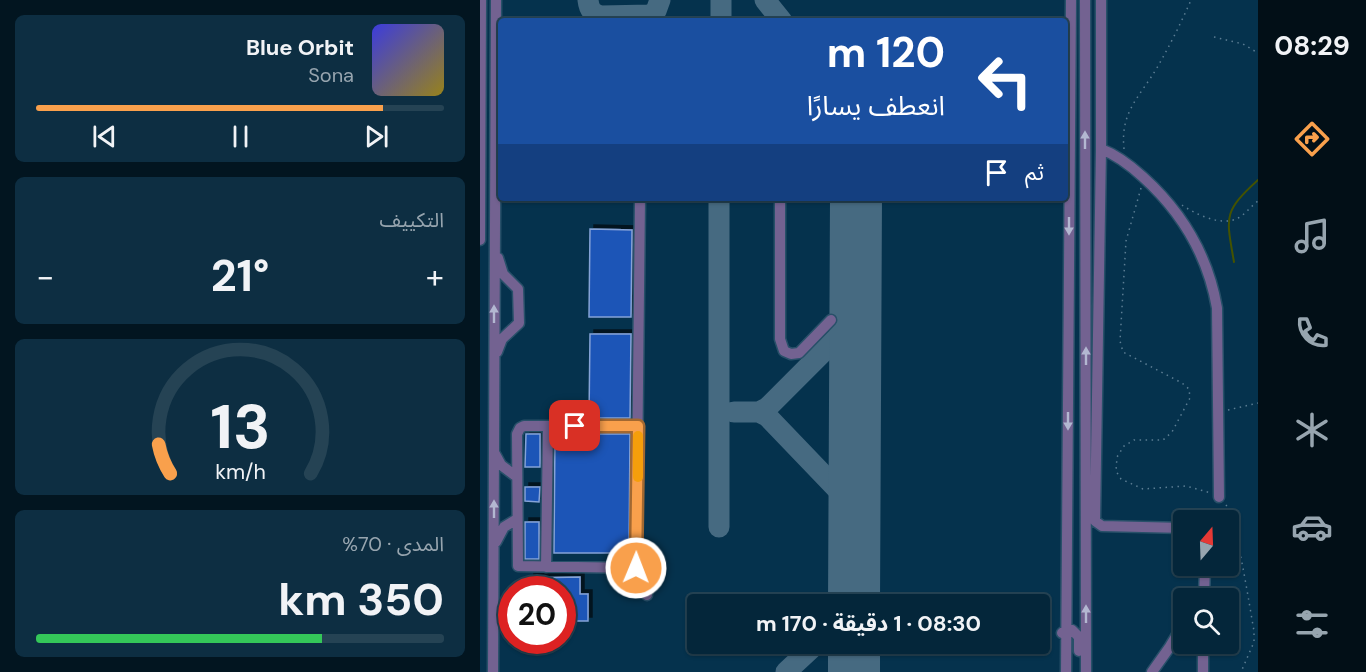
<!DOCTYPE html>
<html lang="ar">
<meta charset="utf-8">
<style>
:root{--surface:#04263a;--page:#0d2e42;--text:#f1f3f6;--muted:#97a5af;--line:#254354;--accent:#f9a04c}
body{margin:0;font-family:"DM Sans","Noto Sans Arabic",sans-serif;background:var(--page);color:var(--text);direction:rtl;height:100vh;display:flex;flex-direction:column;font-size:22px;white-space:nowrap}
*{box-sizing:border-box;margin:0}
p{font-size:20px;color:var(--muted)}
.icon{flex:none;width:33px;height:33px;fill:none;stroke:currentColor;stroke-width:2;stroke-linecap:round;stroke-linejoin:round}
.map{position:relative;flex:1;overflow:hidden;direction:ltr}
.details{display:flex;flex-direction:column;gap:15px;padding:15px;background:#021520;width:480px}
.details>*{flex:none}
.banner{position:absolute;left:18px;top:18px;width:570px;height:183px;border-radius:6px;box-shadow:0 2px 4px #0004,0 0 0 2px var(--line);direction:rtl;background:#1a4fa0;color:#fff;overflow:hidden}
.needle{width:39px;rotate:19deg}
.buttons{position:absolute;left:693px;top:510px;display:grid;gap:12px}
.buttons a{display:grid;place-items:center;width:66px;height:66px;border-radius:6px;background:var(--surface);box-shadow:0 2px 4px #0004,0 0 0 2px var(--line);font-size:30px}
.speed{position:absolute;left:18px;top:576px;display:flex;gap:12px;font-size:30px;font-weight:700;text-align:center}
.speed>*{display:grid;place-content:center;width:78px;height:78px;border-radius:50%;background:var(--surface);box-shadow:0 2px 4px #0004,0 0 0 2px var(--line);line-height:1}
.speed .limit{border:9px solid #d22;background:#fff;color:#111}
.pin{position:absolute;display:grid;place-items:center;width:51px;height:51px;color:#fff;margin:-26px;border-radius:12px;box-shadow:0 3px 9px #0006}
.me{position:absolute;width:66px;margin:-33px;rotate:1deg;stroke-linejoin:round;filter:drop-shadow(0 0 4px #0008)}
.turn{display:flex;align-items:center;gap:21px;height:126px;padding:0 24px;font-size:27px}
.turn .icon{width:78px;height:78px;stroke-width:2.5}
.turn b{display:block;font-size:42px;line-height:51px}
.then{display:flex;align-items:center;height:57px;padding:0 24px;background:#0003;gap:12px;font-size:22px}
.big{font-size:45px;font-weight:700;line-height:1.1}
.details .widget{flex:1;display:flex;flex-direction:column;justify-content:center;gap:9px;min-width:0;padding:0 21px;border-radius:9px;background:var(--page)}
.details .dial{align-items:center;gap:0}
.dial svg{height:156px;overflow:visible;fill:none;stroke:var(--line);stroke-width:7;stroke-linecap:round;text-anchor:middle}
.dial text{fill:var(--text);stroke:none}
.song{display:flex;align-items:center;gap:18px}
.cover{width:72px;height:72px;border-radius:9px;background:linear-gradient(135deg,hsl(240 70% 55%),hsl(50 70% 35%))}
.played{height:6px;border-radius:3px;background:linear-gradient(90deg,var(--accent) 85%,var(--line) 85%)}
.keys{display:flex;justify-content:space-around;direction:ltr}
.heat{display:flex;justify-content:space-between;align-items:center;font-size:33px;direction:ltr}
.charge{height:9px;border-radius:4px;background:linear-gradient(90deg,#34c759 70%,var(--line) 0)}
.trip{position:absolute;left:207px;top:594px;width:363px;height:60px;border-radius:6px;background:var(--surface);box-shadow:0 2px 4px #0004,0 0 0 2px var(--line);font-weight:700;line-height:60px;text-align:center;direction:rtl}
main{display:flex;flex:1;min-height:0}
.tab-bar{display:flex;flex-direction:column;width:108px;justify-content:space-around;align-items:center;background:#020f17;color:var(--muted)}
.tab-bar .icon{width:42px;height:42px}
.tab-bar .active{color:var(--accent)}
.tab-bar b{font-size:27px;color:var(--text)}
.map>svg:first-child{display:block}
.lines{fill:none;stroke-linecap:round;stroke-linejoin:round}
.stream{stroke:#445300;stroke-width:2}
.taxiway{stroke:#466a81;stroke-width:21}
.runway{stroke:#466a81;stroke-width:52}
.building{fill:#1d54b7;stroke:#85a3d7;stroke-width:1.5;filter:url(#shadow)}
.minor-casing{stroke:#285069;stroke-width:13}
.path{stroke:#5b7d93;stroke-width:1.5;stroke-dasharray:1.5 4.5;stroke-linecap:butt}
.minor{stroke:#736291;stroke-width:10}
.oneway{fill:#b3b7d1}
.route-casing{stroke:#a26831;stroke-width:15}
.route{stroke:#f9a04c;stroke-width:10}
.slow{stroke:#f59e0b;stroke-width:10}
</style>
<main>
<nav class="tab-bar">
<b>08:29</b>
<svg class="icon active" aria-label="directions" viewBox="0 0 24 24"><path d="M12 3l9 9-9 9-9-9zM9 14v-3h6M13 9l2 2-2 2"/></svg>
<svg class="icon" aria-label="music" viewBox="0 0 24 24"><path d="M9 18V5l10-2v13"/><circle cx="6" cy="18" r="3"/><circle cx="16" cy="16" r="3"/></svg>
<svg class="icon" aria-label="phone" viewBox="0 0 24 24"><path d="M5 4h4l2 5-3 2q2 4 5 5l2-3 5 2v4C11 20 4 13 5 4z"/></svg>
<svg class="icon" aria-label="climate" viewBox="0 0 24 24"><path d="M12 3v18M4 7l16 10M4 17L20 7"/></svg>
<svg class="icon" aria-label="car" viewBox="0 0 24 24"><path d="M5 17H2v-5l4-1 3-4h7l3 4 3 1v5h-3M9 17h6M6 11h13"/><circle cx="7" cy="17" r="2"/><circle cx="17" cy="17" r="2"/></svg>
<svg class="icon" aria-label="filters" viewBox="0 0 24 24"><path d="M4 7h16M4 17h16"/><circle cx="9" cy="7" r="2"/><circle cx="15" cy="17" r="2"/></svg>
</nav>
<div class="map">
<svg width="778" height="672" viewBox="0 0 778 672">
<defs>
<filter id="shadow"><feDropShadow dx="4" dy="-4" stdDeviation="0" flood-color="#0009"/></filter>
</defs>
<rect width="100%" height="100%" fill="#05324d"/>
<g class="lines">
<path class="stream" d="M 754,262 C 746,216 743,212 778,180"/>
<path class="taxiway" d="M 108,0 C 109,9 112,14 121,16 L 170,15 L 176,11 L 180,0
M 241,0 L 241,21
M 285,0 L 302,21
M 239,198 L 239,527
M 254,412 L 279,412
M 375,515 L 367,501 L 357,489 L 287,416 L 279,412 L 287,408 L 357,338 L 368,328 L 376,314
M 370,604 L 375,586
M 306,672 L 336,644"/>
<path class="runway" d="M 374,604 L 376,198
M 374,672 L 374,644"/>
</g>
<path class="building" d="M 110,229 L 152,230 L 151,317 L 109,317 Z
M 110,334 L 151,334 L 150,418 L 109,418 Z
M 46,434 L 60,434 L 60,467 L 45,467 Z
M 75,434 L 150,434 L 149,553 L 74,553 Z
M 45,487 L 60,487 L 59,502 L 45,501 Z
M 45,522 L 59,522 L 59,559 L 45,559 Z
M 100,577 L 100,594 L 108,594 L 108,621 L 85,621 L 85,590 L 50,589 L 50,578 Z"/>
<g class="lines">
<defs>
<path id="minor" d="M 605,0 L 606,672
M 621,0 L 621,149 L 615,521 L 622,526 L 704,528
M 621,149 C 637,155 651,166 663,177 C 703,213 728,256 737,308 L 739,497
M 160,198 L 156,570 L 158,572 L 166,575 L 167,595
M 300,198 L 300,339 L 304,351 L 311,354 L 319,353 L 351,320
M 0,240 L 1,0
M 17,352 L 22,339 L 39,323 L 38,289 L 23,274 L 18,258
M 15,454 L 21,465 L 37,477
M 16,542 L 24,527 L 37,519
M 66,567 L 68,426
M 156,568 L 38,566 L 37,434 L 40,428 L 44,426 L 158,426
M 724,598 L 725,566
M 582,633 L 587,629 L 592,630 L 599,637 L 599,651
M 13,672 L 16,0
M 586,672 L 591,0
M 672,672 L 689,648 L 704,623
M 723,672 L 723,644"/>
</defs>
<use href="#minor" class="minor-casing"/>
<path class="path" d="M 734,37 L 763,44 L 778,53
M 644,149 C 640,111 660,97 678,66 C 690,45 701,23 711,0
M 661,188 L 646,241 L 640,341 L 643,352 L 702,383 L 709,389 L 710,398 L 692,432 L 683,440 L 654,440 L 644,446 L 637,457 L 636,471 L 641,479 L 663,489 L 706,486 L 731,493
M 702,205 C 715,214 740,226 756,219 C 764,216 771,206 778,201
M 748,410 L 778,403
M 746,505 C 756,517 770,609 774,631 L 774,642 L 761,672"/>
<use href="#minor" class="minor"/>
</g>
<defs><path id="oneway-solid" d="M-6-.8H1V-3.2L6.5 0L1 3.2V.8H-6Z" transform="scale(1.5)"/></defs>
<g class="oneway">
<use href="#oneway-solid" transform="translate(605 140) rotate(-90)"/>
<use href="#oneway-solid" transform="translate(589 226) rotate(90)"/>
<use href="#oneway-solid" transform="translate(14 314) rotate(-90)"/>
<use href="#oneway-solid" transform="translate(606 356) rotate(-90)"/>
<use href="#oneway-solid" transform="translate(588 421) rotate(90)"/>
<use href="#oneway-solid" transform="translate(14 509) rotate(-90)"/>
<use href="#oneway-solid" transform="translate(606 614) rotate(-90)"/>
</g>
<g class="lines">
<defs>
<path id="route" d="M 95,426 L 158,426 L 156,568"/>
</defs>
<use href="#route" class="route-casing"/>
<use href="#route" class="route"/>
<path class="slow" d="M 158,477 L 158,436"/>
</g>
</svg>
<div class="buttons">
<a><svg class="needle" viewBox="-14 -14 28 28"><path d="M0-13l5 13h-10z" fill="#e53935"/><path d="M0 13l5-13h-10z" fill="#97a5af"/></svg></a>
<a><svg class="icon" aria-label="search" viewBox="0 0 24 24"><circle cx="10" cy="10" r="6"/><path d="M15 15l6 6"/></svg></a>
</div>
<div class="speed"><div class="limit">20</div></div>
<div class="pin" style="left:95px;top:426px;background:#d93025"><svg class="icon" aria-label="arrive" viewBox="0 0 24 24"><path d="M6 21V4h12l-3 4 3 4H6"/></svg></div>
<svg class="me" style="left:156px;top:568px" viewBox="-20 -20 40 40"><circle r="17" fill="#f9a04c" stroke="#fff" stroke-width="3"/><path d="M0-11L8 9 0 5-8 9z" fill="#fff"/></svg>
<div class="trip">08:30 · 1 دقيقة · 170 m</div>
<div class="banner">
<div class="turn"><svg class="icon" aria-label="left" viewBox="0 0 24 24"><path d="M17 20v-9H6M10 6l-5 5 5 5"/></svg><div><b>120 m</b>انعطف يسارًا</div></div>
<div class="then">ثم<svg class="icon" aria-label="arrive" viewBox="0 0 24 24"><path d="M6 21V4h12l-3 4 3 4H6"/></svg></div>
</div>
</div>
<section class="details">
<div class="widget">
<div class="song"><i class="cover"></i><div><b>Blue Orbit</b><p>Sona</p></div></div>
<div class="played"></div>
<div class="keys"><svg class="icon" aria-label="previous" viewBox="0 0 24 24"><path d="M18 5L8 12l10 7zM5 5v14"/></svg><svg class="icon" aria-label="pause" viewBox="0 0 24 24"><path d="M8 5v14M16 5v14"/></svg><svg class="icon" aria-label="next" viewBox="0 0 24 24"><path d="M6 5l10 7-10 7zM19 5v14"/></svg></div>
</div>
<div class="widget"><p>التكييف</p>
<div class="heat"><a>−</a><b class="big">21°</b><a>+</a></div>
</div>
<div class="widget dial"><svg viewBox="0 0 100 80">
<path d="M14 69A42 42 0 1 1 86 69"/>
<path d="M14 69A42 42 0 0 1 8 54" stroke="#f9a04c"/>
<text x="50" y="56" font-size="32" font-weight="700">13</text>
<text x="50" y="72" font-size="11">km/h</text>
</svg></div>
<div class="widget"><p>المدى · 70%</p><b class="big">350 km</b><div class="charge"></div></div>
</section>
</main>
